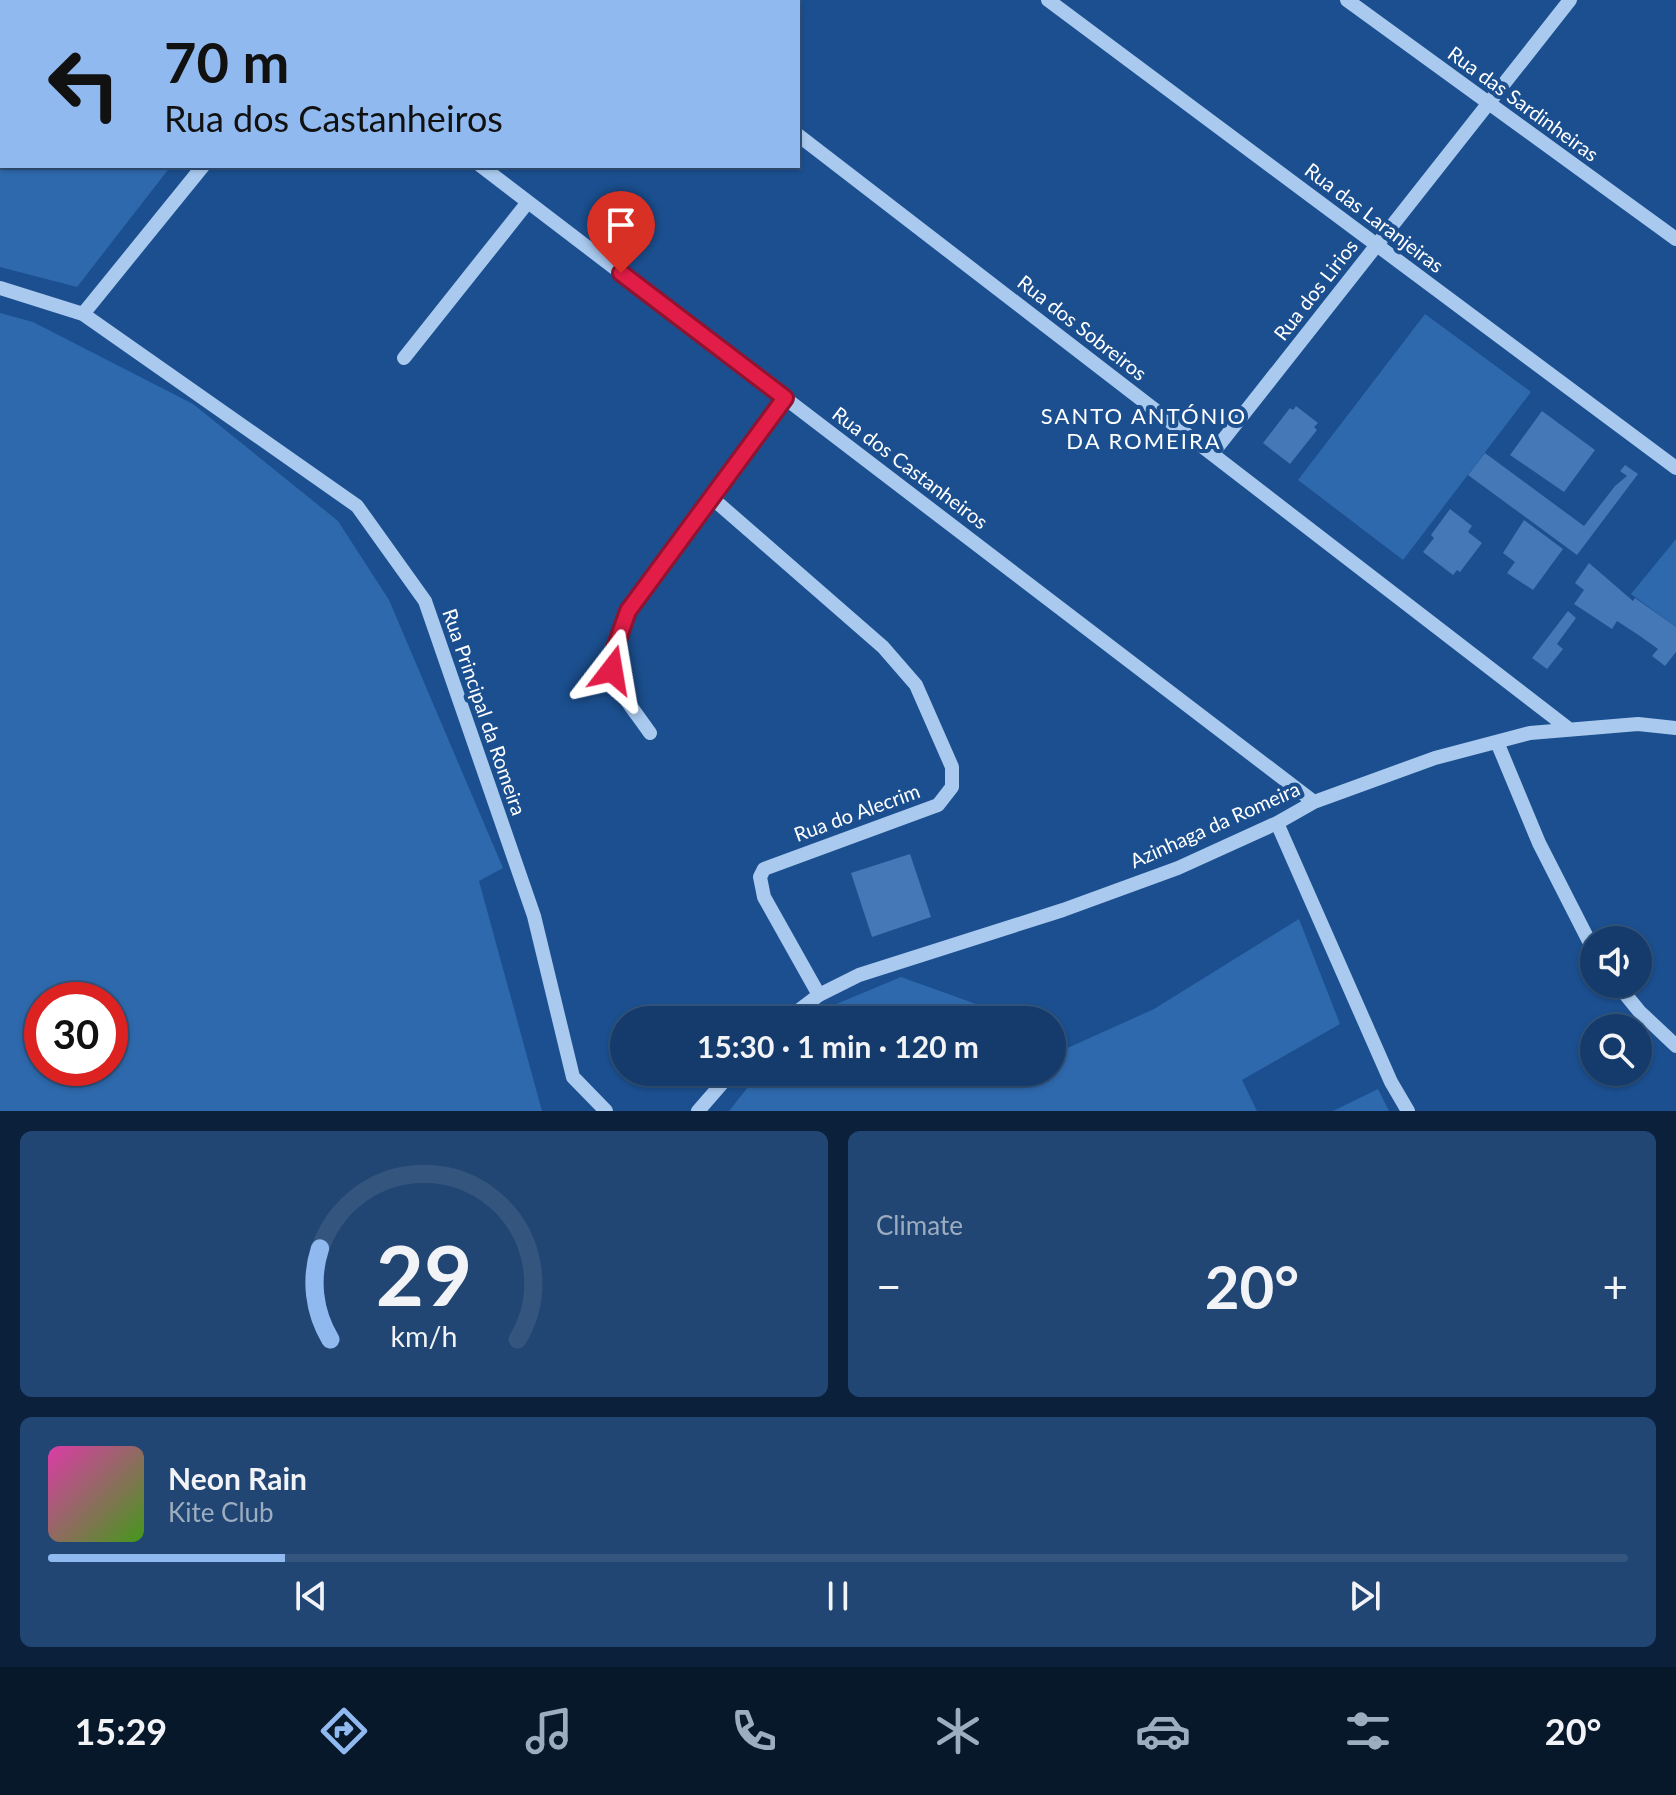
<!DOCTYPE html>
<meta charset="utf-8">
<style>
:root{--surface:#143b6b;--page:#214673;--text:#f1f3f6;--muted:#9dadc1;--line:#33557e;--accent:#90b9f0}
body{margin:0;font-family:Lato,sans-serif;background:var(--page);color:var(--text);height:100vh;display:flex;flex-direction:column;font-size:30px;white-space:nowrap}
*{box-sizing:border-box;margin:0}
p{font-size:26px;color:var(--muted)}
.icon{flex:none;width:44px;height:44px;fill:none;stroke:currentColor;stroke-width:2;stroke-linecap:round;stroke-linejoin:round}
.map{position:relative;height:1111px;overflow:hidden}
.sheet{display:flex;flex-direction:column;gap:20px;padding:20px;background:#0b203b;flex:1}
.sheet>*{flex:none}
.guide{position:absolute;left:0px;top:0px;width:800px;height:168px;box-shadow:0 2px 6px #0004,0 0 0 2px var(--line);background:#90b9f0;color:#111;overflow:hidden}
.fabs{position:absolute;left:1580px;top:926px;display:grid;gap:16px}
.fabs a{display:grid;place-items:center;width:72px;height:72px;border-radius:50%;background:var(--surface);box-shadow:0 2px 6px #0004,0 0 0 2px var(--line);font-size:40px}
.speed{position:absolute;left:24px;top:982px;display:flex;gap:16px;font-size:40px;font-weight:700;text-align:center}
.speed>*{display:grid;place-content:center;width:104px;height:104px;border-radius:50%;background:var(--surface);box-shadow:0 2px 6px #0004,0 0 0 2px var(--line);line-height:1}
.speed .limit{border:12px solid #d22;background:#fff;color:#111}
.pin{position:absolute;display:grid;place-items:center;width:68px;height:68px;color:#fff;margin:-82px -34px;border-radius:50% 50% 50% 0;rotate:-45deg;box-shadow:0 0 8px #0007}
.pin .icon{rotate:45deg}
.me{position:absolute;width:88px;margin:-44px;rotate:14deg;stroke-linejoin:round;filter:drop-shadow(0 0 6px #0008)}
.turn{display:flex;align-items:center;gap:28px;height:168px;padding:0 32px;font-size:36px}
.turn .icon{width:104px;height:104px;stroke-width:2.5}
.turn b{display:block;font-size:56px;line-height:68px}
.big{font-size:60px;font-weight:700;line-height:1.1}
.sheet .widget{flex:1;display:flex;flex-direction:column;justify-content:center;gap:12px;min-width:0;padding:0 28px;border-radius:12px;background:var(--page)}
.sheet .dial{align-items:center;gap:0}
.dial svg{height:208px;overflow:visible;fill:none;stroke:var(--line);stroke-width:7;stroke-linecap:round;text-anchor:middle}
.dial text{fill:var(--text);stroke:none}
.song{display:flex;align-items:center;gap:24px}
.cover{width:96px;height:96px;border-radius:12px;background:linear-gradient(135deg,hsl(320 70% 55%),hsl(100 70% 35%))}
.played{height:8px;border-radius:4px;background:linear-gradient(90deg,var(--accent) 15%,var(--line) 15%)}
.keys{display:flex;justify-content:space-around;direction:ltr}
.heat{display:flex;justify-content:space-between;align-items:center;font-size:44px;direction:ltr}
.sheet .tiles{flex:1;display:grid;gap:20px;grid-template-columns:1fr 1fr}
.widget:last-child{grid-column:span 2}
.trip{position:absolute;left:610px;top:1006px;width:456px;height:80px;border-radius:40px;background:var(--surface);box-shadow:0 2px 6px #0004,0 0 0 2px var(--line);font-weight:700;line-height:80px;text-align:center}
.tab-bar{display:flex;height:128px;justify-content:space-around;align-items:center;background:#08182b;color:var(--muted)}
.tab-bar .icon{width:56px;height:56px}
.tab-bar .current{color:var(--accent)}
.tab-bar b{font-size:36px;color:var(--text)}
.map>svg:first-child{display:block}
.green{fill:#2e69ad;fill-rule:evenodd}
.building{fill:#4478b7}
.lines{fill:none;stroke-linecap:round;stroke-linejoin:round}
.minor{stroke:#a9c9ee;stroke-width:14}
.route-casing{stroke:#92132f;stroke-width:20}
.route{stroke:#e11d48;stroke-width:14}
.labels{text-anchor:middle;stroke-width:8;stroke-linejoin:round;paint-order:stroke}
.street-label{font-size:20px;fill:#fff;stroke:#1b4f8f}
.neighbourhood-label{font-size:22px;letter-spacing:2px;fill:#fff;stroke:#1b4f8f}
</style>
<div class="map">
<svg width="1676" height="1111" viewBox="0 0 1676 1111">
<rect width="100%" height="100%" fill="#1b4f8f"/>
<path class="green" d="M 0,0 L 138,0 L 2,2 L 2,166 L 171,166 L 77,287 L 0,267 Z
M 0,313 L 33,322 L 193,404 L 338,521 L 389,600 L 503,868 L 479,881 L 542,1111 L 0,1111 ZM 42,1000 L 110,1000 L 110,1068 L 42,1068 Z
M 1425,314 L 1531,392 L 1403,560 L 1298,480 Z
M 1676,539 L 1676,627 L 1631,594 Z
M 1299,919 L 1340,1024 L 1242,1080 L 1257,1111 L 729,1111 L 760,1072 L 1052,1072 L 1052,1055 L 1154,1009 Z
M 901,977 L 1015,1018 L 1016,1020 L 817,1020 L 834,1005 Z
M 1378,1089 L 1389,1111 L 1333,1111 Z"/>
<path class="building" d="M 1296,406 L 1318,423 L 1314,427 L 1317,430 L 1290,464 L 1263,443 L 1290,408 L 1293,410 Z
M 1542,411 L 1595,450 L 1564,492 L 1510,455 Z
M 1485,453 L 1584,526 L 1615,486 L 1627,476 L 1620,471 L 1625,465 L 1638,474 L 1577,555 L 1468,475 Z
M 1450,509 L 1472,526 L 1468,532 L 1482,543 L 1460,572 L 1457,570 L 1453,575 L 1423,552 L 1434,538 L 1431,535 Z
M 1524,520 L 1563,549 L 1533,590 L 1507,573 L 1515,562 L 1503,553 Z
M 1589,563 L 1633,601 L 1635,598 L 1676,627 L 1676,652 L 1665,666 L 1652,656 L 1658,649 L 1640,636 L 1617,621 L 1612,629 L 1574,604 L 1584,590 L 1575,583 Z
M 1568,611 L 1576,618 L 1557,644 L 1563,649 L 1547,669 L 1532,658 Z
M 910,854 L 931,917 L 872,937 L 851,873 Z"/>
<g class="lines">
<path class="minor" d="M 623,0 L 625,2
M 1048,0 L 1676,468
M 1347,0 L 1676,239
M 336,2 L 337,0
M 798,135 L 1569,729
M 481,166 L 1314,802
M 0,288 L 83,314 L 357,506 L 425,601 L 534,916 L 573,1077 L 606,1111
M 83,314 L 203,166
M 404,358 L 528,202
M 1212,454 L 1570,0
M 712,498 L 883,647 L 916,685 L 952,767 L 952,787 L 938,805 L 764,869 L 760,877 L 764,897 L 819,995
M 650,733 C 609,675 604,680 628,611 L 785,398
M 1497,742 L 1539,843 L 1594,951
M 1277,823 L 1391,1082 L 1408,1111
M 1617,984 L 1639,1011 L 1676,1046
M 786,1020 L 819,995 L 859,975 L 1063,910 L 1178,868 L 1277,823 L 1314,802 L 1435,758 L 1530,733 L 1638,724 L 1676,728
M 698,1111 L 732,1072"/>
</g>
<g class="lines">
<defs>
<path id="route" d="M 612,670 L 615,648 L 628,611 L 785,398 L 621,273"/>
</defs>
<use href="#route" class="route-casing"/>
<use href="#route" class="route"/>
</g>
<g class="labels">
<g class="street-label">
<text transform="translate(1523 104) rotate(36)" y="7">Rua das Sardinheiras</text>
<text transform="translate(1374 218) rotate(37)" y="7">Rua das Laranjeiras</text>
<text transform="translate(1316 290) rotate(-52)" y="7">Rua dos Lirios</text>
<text transform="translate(1082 328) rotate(38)" y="7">Rua dos Sobreiros</text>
<text transform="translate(910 468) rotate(37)" y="7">Rua dos Castanheiros</text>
<text transform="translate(484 712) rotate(71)" y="7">Rua Principal da Romeira</text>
<text transform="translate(857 813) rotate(-20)" y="7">Rua do Alecrim</text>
<text transform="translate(1215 825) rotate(-24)" y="7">Azinhaga da Romeira</text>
</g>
<g class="neighbourhood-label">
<text x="1144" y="424">SANTO ANTÓNIO<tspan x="1144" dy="25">DA ROMEIRA</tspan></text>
</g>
</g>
</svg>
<div class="fabs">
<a><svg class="icon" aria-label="sound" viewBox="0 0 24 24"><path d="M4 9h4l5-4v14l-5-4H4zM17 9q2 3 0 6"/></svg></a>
<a><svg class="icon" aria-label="search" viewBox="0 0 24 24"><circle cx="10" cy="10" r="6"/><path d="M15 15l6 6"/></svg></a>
</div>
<div class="speed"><div class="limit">30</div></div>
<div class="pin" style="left:621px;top:273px;background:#d93025"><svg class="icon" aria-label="arrive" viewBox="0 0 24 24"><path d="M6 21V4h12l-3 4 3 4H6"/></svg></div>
<svg class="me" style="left:612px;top:670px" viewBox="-20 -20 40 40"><path d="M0-17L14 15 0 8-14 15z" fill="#e11d48" stroke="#fff" stroke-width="4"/></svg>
<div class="trip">15:30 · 1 min · 120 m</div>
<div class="guide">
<div class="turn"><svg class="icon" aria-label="left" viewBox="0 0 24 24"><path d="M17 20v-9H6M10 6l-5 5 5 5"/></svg><div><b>70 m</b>Rua dos Castanheiros</div></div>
</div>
</div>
<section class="sheet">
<div class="tiles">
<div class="widget dial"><svg viewBox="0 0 100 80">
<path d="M14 69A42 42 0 1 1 86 69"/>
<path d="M14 69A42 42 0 0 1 10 34" stroke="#90b9f0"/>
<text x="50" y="56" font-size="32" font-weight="700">29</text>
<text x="50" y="72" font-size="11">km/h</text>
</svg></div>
<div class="widget"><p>Climate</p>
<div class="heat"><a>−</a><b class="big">20°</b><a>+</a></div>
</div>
<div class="widget">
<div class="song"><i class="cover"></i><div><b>Neon Rain</b><p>Kite Club</p></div></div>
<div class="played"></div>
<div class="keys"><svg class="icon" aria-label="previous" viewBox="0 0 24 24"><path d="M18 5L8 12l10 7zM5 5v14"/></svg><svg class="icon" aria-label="pause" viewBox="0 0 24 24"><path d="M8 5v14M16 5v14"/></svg><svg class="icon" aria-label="next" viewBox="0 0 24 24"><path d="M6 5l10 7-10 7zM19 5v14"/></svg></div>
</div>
</div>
</section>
<nav class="tab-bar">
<b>15:29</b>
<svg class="icon current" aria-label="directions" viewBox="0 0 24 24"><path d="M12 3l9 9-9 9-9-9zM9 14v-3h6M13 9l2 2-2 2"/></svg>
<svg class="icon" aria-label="music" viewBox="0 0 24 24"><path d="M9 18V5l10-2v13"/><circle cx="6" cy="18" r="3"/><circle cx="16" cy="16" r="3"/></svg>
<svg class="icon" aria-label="phone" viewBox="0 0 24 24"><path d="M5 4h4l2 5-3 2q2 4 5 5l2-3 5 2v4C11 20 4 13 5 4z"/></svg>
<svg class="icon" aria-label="climate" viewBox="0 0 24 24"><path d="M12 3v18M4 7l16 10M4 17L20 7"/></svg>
<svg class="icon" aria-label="car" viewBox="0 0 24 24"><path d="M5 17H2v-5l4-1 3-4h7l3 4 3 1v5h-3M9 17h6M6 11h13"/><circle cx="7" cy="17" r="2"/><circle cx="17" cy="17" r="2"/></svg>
<svg class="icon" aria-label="filters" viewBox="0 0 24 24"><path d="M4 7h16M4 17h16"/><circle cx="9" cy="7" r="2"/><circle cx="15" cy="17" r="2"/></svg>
<b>20°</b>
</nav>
